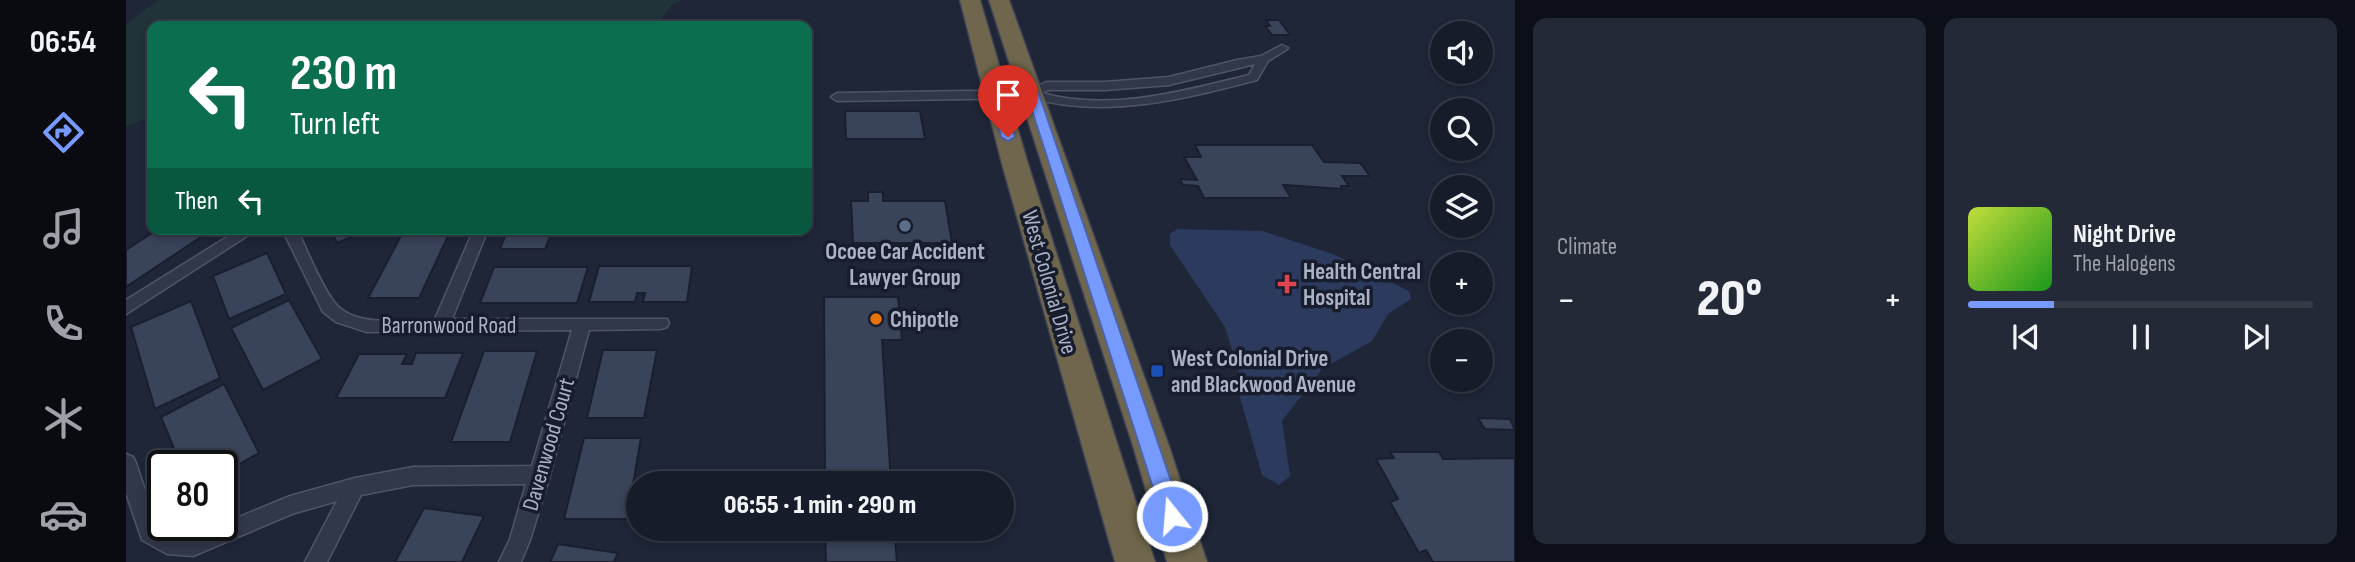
<!DOCTYPE html>
<meta charset="utf-8">
<style>
:root{--surface:#161c2a;--page:#232936;--text:#f1f3f6;--muted:#9ea1a8;--line:#353a47;--accent:#779aff}
body{margin:0;font-family:"Sofia Sans Condensed",sans-serif;background:var(--page);color:var(--text);height:100vh;display:flex;flex-direction:column;font-size:26px;white-space:nowrap}
*{box-sizing:border-box;margin:0}
p{font-size:23px;color:var(--muted)}
.icon{flex:none;width:38px;height:38px;fill:none;stroke:currentColor;stroke-width:2;stroke-linecap:round;stroke-linejoin:round}
.map{position:relative;flex:1;overflow:hidden}
.drawer{display:flex;flex-direction:column;gap:18px;padding:18px;background:#0c0f17;width:840px}
.drawer>*{flex:none}
.banner{position:absolute;left:21px;top:21px;width:665px;height:214px;border-radius:14px;box-shadow:0 4px 10px #0003,0 0 0 2px var(--line);background:#0b6e4f;color:#fff;overflow:hidden}
.buttons{position:absolute;left:1304px;top:21px;display:grid;gap:14px}
.buttons a{display:grid;place-items:center;width:63px;height:63px;border-radius:50%;background:var(--surface);box-shadow:0 4px 10px #0003,0 0 0 2px var(--line);font-size:35px}
.speed{position:absolute;left:21px;top:450px;display:flex;gap:14px;font-size:35px;font-weight:700;text-align:center}
.speed>*{display:grid;place-content:center;width:91px;height:91px;border-radius:50%;background:var(--surface);box-shadow:0 4px 10px #0003,0 0 0 2px var(--line);line-height:1}
.speed .limit{border:4px solid #111;border-radius:10px;background:#fff;color:#111}
.pin{position:absolute;display:grid;place-items:center;width:60px;height:60px;color:#fff;margin:-72px -30px;border-radius:50% 50% 50% 0;rotate:-45deg;box-shadow:0 0 7px #0007}
.pin .icon{rotate:45deg}
.me{position:absolute;width:77px;margin:-38px;rotate:343deg;stroke-linejoin:round;filter:drop-shadow(0 0 5px #0008)}
.turn{display:flex;align-items:center;gap:24px;height:147px;padding:0 28px;font-size:32px}
.turn .icon{width:91px;height:91px;stroke-width:2.5}
.turn b{display:block;font-size:49px;line-height:60px}
.then{display:flex;align-items:center;height:66px;padding:0 28px;background:#0003;gap:14px;font-size:26px}
.big{font-size:52px;font-weight:800;line-height:1.1}
.drawer .tile{flex:1;display:flex;flex-direction:column;justify-content:center;gap:10px;min-width:0;padding:0 24px;border-radius:14px;background:var(--page)}
.song{display:flex;align-items:center;gap:21px}
.cover{width:84px;height:84px;border-radius:10px;background:linear-gradient(135deg,hsl(70 70% 55%),hsl(120 70% 35%))}
.played{height:7px;border-radius:4px;background:linear-gradient(90deg,var(--accent) 25%,var(--line) 25%)}
.keys{display:flex;justify-content:space-around;direction:ltr}
.heat{display:flex;justify-content:space-between;align-items:center;font-size:38px;direction:ltr}
.drawer .tiles{flex:1;display:grid;gap:18px;grid-template-columns:repeat(2,1fr)}
.trip{position:absolute;left:500px;top:471px;width:388px;height:70px;border-radius:35px;background:var(--surface);box-shadow:0 4px 10px #0003,0 0 0 2px var(--line);font-weight:800;line-height:70px;text-align:center}
main{display:flex;flex:1;min-height:0}
.tabs{display:flex;flex-direction:column;width:126px;justify-content:space-around;align-items:center;background:#090b11;color:var(--muted)}
.tabs .icon{width:49px;height:49px}
.tabs .active{color:var(--accent)}
.tabs b{font-size:32px;color:var(--text)}
.map>svg:first-child{display:block}
.green{fill:#203339}
.water{fill:#2c3a5d}
.building{fill:#394359;stroke:#191f2f;stroke-width:2}
.lines{fill:none;stroke-linecap:round;stroke-linejoin:round}
.street-casing{stroke:#4f5567;stroke-width:3}
.highway-casing{stroke:#3c4253;stroke-width:3}
.street{fill:#313849;fill-rule:evenodd}
.highway{fill:#6f664d;fill-rule:evenodd}
.route{fill:#779aff;stroke:#4d64a6;stroke-width:2}
.service-dot{fill:#5c6f8a;stroke:#171d2d;stroke-width:2.5}
.health-dot{fill:#e0444e;stroke:#171d2d;stroke-width:2.5}
.food-dot{fill:#e8710a;stroke:#171d2d;stroke-width:2.5}
.transit-dot{fill:#1a4fb4;stroke:#171d2d;stroke-width:2.5}
.labels{text-anchor:middle;stroke-width:7;stroke-linejoin:round;paint-order:stroke}
.poi-label{font-size:23px;font-weight:bold;fill:#abb2c6;stroke:#171d2d;text-anchor:start}
.street-label{font-size:23px;fill:#abb2c6;stroke:#171d2d}
</style>
<main>
<nav class="tabs">
<b>06:54</b>
<svg class="icon active" aria-label="directions" viewBox="0 0 24 24"><path d="M12 3l9 9-9 9-9-9zM9 14v-3h6M13 9l2 2-2 2"/></svg>
<svg class="icon" aria-label="music" viewBox="0 0 24 24"><path d="M9 18V5l10-2v13"/><circle cx="6" cy="18" r="3"/><circle cx="16" cy="16" r="3"/></svg>
<svg class="icon" aria-label="phone" viewBox="0 0 24 24"><path d="M5 4h4l2 5-3 2q2 4 5 5l2-3 5 2v4C11 20 4 13 5 4z"/></svg>
<svg class="icon" aria-label="climate" viewBox="0 0 24 24"><path d="M12 3v18M4 7l16 10M4 17L20 7"/></svg>
<svg class="icon" aria-label="car" viewBox="0 0 24 24"><path d="M5 17H2v-5l4-1 3-4h7l3 4 3 1v5h-3M9 17h6M6 11h13"/><circle cx="7" cy="17" r="2"/><circle cx="17" cy="17" r="2"/></svg>
</nav>
<div class="map">
<svg width="1389" height="562" viewBox="0 0 1389 562">
<rect width="100%" height="100%" fill="#1e2638"/>
<path class="green" d="M 31,0 L 555,0 L 546,5 L 530,26 L 26,26 L 26,117 L 0,126 L 0,25 Z"/>
<path class="water" d="M 1051,229 L 1136,231 L 1207,254 L 1283,291 L 1285,299 L 1262,314 L 1246,341 L 1196,369 L 1156,421 L 1164,476 L 1153,485 L 1136,475 L 1114,397 L 1116,382 L 1099,327 L 1044,245 L 1044,234 Z"/>
<path class="building" d="M 1140,20 L 1153,20 L 1164,35 L 1146,35 L 1139,26 L 1144,26 Z
M 719,111 L 794,111 L 799,139 L 720,139 Z
M 1069,145 L 1186,145 L 1198,162 L 1234,163 L 1244,176 L 1216,176 L 1223,186 L 1215,186 L 1216,189 L 1157,185 L 1165,198 L 1078,198 L 1072,186 L 1057,185 L 1054,179 L 1071,180 L 1058,157 L 1075,157 Z
M 742,192 L 757,192 L 757,201 L 819,201 L 826,243 L 727,243 L 725,201 L 742,201 Z
M 32,229 L 84,231 L 0,287 L 0,250 Z
M 204,229 L 244,229 L 211,243 Z
M 382,229 L 427,229 L 419,249 L 374,249 Z
M 277,232 L 324,232 L 293,298 L 242,298 Z
M 141,253 L 160,294 L 103,319 L 87,276 Z
M 473,266 L 566,266 L 561,302 L 517,302 L 519,293 L 511,293 L 509,302 L 463,302 Z
M 368,267 L 462,267 L 451,303 L 354,303 Z
M 698,297 L 772,297 L 776,340 L 756,340 L 765,483 L 699,483 Z
M 163,300 L 196,359 L 137,390 L 105,328 Z
M 65,301 L 94,378 L 29,409 L 5,327 Z
M 477,350 L 531,350 L 518,418 L 461,418 Z
M 358,351 L 411,351 L 384,442 L 325,442 Z
M 290,353 L 337,353 L 319,398 L 210,398 L 233,354 L 281,354 L 276,364 L 286,364 Z
M 98,384 L 133,453 L 96,474 L 96,466 L 55,466 L 35,417 Z
M 1352,418 L 1384,419 L 1389,430 L 1359,429 Z
M 458,438 L 515,438 L 501,519 L 438,519 Z
M 1264,452 L 1313,452 L 1317,459 L 1389,458 L 1389,562 L 1307,562 L 1300,550 L 1293,553 L 1264,502 L 1272,499 L 1250,459 L 1268,458 Z
M 298,508 L 358,516 L 336,562 L 269,562 Z
M 699,528 L 768,528 L 771,562 L 700,562 Z
M 432,544 L 492,553 L 488,562 L 424,562 Z"/>
<g class="lines">
<defs>
<path id="street" d="M 1156,45 L 1162,48 L 1160,50 L 1142,61 L 1131,80 C 1058,99 980,119 905,98 L 711,101 L 705,97 L 711,93 L 904,90 L 920,82 L 979,82 L 1043,77 L 1111,60 L 1135,56 ZM 1129,64 L 1123,75 C 1058,91 983,112 916,93 L 922,90 L 979,90 L 1043,85 Z
M 114,229 L 132,229 L 0,314 L 0,300 Z
M 156,229 L 171,229 C 181,250 195,286 209,303 C 229,329 280,319 309,319 L 348,229 L 362,229 L 326,319 L 541,319 L 543,323 L 541,327 L 535,329 L 463,330 L 424,475 L 404,540 L 395,562 L 373,562 L 384,539 L 400,484 L 287,485 L 235,495 L 201,562 L 179,562 L 211,501 L 166,514 L 67,556 L 41,554 L 16,540 L 0,493 L 0,454 L 7,457 L 10,463 L 31,527 L 44,534 L 67,536 L 164,496 L 229,478 L 287,467 L 406,466 L 446,330 L 241,332 L 210,322 L 197,312 Z"/>
<path id="highway" d="M 834,0 L 854,0 L 902,164 L 1029,562 L 989,562 L 876,164 Z
M 863,0 L 883,0 L 1043,446 L 1081,562 L 1041,562 L 1007,446 Z"/>
</defs>
<use href="#street" class="street-casing"/>
<use href="#highway" class="highway-casing"/>
<use href="#street" class="street"/>
<use href="#highway" class="highway"/>
</g>
<path class="route" d="M 870,90 L 906,90 L 913,94 L 1057,516 L 1054,523 L 1046,525 L 1039,523 L 1036,516 L 902,98 L 878,98 L 889,137 L 882,141 L 875,137 L 864,94 Z"/>
<circle class="service-dot" cx="779" cy="226" r="7"/>
<path class="health-dot" d="M1157.5 273.5h7v7h7v7h-7v7h-7v-7h-7v-7h7z"/>
<circle class="food-dot" cx="750" cy="319" r="7"/>
<rect class="transit-dot" x="1024" y="364" width="14" height="14" rx="3.5"/>
<g class="labels">
<g class="poi-label">
<text x="779" y="259" text-anchor="middle">Ocoee Car Accident<tspan x="779" dy="26">Lawyer Group</tspan></text>
<text x="1177" y="279">Health Central<tspan x="1177" dy="26">Hospital</tspan></text>
<text x="764" y="327">Chipotle</text>
<text x="1045" y="366">West Colonial Drive<tspan x="1045" dy="26">and Blackwood Avenue</tspan></text>
</g>
<g class="street-label">
<text transform="translate(924 282) rotate(74)" y="8">West Colonial Drive</text>
<text x="323" y="333">Barronwood Road</text>
<text transform="translate(422 444) rotate(-74)" y="8">Davenwood Court</text>
</g>
</g>
</svg>
<div class="buttons">
<a><svg class="icon" aria-label="sound" viewBox="0 0 24 24"><path d="M4 9h4l5-4v14l-5-4H4zM17 9q2 3 0 6"/></svg></a>
<a><svg class="icon" aria-label="search" viewBox="0 0 24 24"><circle cx="10" cy="10" r="6"/><path d="M15 15l6 6"/></svg></a>
<a><svg class="icon" aria-label="layers" viewBox="0 0 24 24"><path d="M12 4l9 5-9 5-9-5zM3 14l9 5 9-5"/></svg></a>
<a>+</a>
<a>−</a>
</div>
<div class="speed"><div class="limit">80</div></div>
<div class="pin" style="left:882px;top:137px;background:#d93025"><svg class="icon" aria-label="arrive" viewBox="0 0 24 24"><path d="M6 21V4h12l-3 4 3 4H6"/></svg></div>
<svg class="me" style="left:1046px;top:516px" viewBox="-20 -20 40 40"><circle r="17" fill="#779aff" stroke="#fff" stroke-width="3"/><path d="M0-11L8 9 0 5-8 9z" fill="#fff"/></svg>
<div class="trip">06:55 · 1 min · 290 m</div>
<div class="banner">
<div class="turn"><svg class="icon" aria-label="left" viewBox="0 0 24 24"><path d="M17 20v-9H6M10 6l-5 5 5 5"/></svg><div><b>230 m</b>Turn left</div></div>
<div class="then">Then<svg class="icon" aria-label="left" viewBox="0 0 24 24"><path d="M17 20v-9H6M10 6l-5 5 5 5"/></svg></div>
</div>
</div>
<section class="drawer">
<div class="tiles">
<div class="tile"><p>Climate</p>
<div class="heat"><a>−</a><b class="big">20°</b><a>+</a></div>
</div>
<div class="tile">
<div class="song"><i class="cover"></i><div><b>Night Drive</b><p>The Halogens</p></div></div>
<div class="played"></div>
<div class="keys"><svg class="icon" aria-label="previous" viewBox="0 0 24 24"><path d="M18 5L8 12l10 7zM5 5v14"/></svg><svg class="icon" aria-label="pause" viewBox="0 0 24 24"><path d="M8 5v14M16 5v14"/></svg><svg class="icon" aria-label="next" viewBox="0 0 24 24"><path d="M6 5l10 7-10 7zM19 5v14"/></svg></div>
</div>
</div>
</section>
</main>
